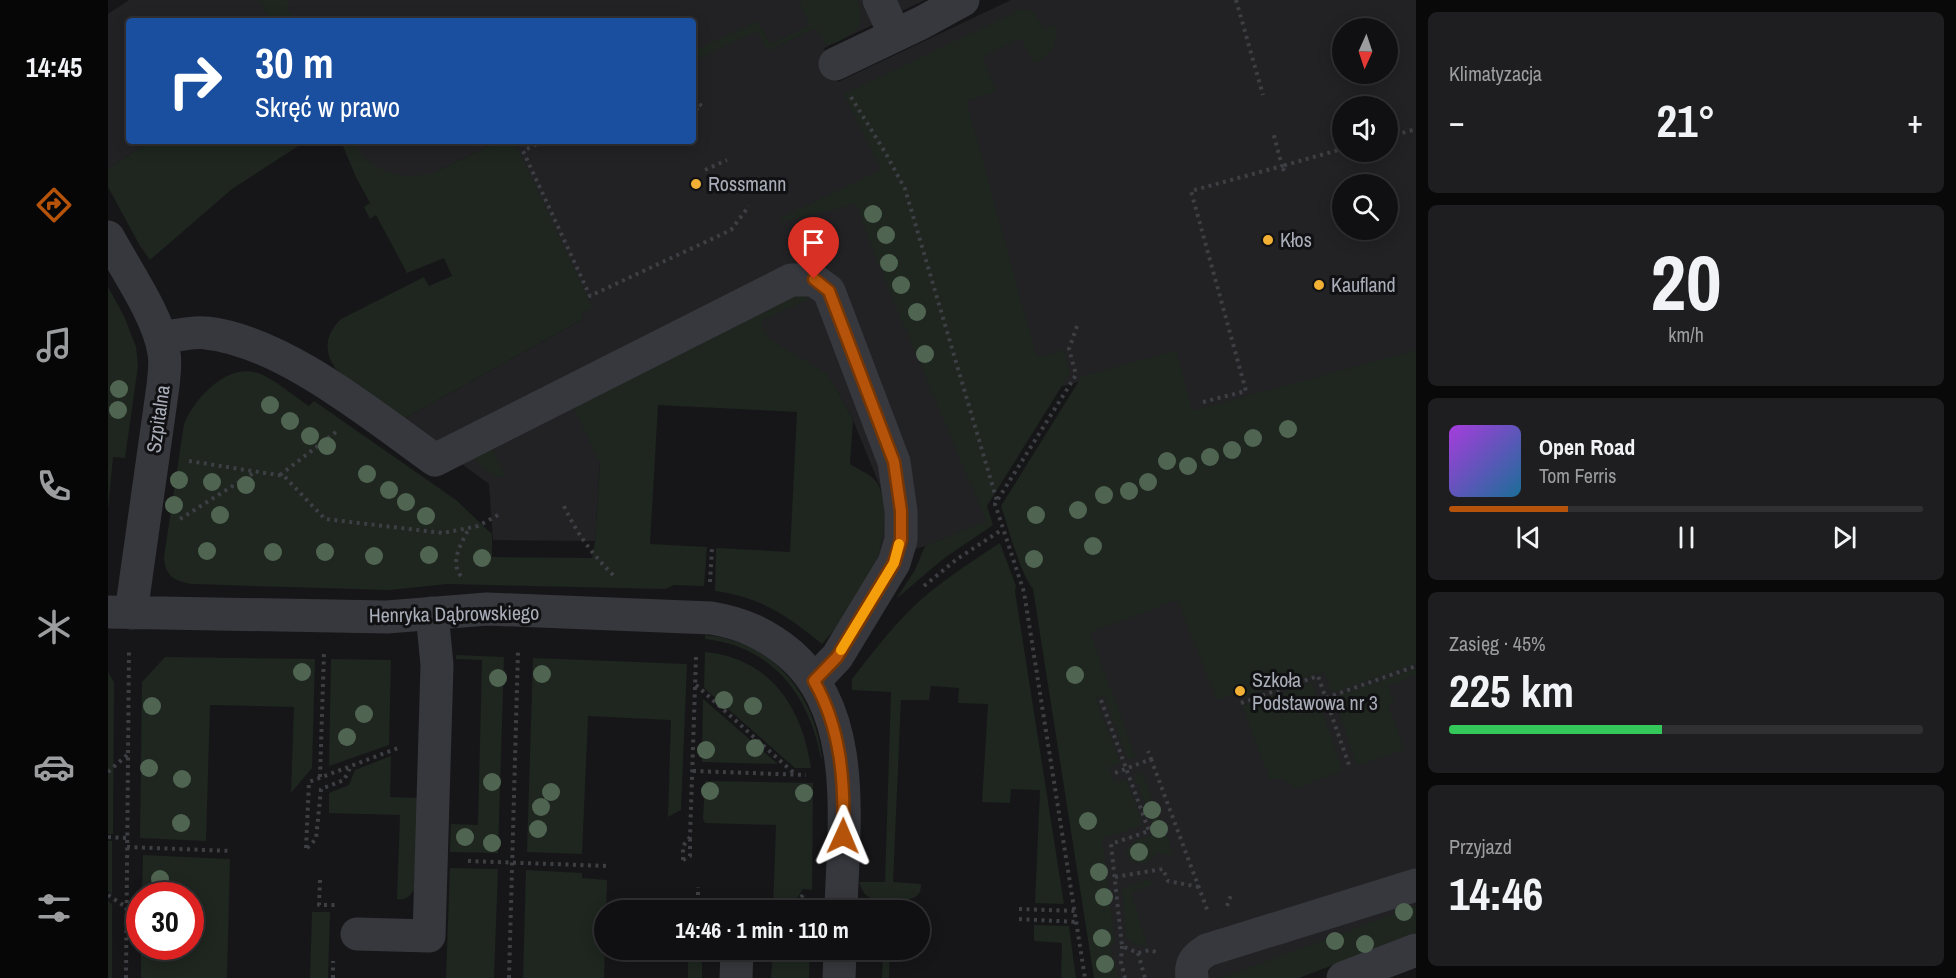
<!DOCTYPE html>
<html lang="pl">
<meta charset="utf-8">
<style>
:root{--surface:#101012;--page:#1e1e20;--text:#f1f3f6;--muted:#9c9d9f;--line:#303032;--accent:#b45309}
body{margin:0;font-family:"Archivo Narrow",sans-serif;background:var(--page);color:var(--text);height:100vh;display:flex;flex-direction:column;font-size:22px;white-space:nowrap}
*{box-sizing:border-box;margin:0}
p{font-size:20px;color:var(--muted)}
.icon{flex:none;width:33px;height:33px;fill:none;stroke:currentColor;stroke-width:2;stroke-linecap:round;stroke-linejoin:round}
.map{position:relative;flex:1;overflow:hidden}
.details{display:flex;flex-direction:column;gap:12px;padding:12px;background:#09090a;width:540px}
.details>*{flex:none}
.banner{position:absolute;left:18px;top:18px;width:570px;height:126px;border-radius:6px;box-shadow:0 3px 15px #0003,0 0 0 2px var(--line);background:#1a4fa0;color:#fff;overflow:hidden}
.needle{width:39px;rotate:183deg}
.buttons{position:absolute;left:1224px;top:18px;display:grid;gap:12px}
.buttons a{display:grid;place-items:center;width:66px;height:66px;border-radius:50%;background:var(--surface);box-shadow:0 3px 15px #0003,0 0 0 2px var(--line);font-size:30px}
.speed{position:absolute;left:18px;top:882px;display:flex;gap:12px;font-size:30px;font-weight:700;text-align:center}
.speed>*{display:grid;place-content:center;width:78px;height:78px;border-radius:50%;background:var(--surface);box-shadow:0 3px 15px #0003,0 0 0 2px var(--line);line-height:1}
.speed .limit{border:9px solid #d22;background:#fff;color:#111}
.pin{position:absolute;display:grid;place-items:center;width:51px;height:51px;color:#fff;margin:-62px -26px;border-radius:50% 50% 50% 0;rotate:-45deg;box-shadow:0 0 6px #0007}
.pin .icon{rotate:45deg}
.me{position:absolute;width:66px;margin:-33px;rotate:1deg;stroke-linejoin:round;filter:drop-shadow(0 0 4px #0008)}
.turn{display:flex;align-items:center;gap:21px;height:126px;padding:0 30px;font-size:27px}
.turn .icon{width:78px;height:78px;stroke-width:2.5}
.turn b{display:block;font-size:42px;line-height:51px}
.big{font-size:45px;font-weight:800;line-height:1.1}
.details .tile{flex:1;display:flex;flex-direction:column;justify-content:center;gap:9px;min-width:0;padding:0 21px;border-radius:9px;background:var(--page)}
.details .dial{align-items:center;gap:0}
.dial b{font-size:78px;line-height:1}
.song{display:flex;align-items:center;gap:18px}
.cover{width:72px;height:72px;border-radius:9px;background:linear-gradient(135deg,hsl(280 70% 55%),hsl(200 70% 35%))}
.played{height:6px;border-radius:3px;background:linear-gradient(90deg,var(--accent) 25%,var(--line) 25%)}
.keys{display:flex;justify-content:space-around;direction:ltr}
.heat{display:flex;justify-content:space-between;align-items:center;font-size:33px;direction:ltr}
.charge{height:9px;border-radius:4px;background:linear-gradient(90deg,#34c759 45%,var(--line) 0)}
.trip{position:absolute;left:486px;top:900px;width:336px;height:60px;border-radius:30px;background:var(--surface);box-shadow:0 3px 15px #0003,0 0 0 2px var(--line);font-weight:800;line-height:60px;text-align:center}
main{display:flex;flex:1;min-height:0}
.tabs{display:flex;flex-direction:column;width:108px;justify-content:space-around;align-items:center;background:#060607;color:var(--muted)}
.tabs .icon{width:42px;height:42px}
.tabs .selected{color:var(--accent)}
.tabs b{font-size:27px;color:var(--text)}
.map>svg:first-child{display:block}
.built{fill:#222225;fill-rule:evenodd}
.green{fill:#1e261f}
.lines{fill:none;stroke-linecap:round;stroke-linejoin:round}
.path{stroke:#3d3f44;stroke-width:4;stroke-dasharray:3 4.5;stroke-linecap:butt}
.minor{stroke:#37383d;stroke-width:33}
.tree{fill:#506452}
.route-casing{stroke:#753606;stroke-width:15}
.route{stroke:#b45309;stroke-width:10}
.slow{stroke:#f59e0b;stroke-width:10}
.poi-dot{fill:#f2b134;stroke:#111113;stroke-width:2}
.labels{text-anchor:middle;stroke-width:6;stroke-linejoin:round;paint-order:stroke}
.poi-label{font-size:20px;fill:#a8adb8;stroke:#111113;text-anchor:start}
.street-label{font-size:20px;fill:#a8adb8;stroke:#111113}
</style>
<main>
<nav class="tabs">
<b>14:45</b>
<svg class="icon selected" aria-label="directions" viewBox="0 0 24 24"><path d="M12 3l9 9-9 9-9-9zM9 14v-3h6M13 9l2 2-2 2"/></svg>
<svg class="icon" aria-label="music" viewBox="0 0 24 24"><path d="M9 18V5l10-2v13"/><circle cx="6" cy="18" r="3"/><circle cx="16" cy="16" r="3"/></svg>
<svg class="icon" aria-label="phone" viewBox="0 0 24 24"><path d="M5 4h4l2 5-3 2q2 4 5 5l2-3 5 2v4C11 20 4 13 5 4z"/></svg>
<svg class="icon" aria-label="climate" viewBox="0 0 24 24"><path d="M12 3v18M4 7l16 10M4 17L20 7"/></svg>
<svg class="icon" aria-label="car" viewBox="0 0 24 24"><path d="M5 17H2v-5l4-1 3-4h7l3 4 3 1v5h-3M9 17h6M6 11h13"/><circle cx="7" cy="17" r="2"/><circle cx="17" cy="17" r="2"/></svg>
<svg class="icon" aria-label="filters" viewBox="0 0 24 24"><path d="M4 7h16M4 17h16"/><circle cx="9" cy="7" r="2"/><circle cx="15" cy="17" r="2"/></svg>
</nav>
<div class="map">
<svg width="1308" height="978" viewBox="0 0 1308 978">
<rect width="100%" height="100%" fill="#161618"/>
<path class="built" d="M 21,0 L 817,0 L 716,48 L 730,82 L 903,0 L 1308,0 L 1308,915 L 1145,978 L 994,978 L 955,621 L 1085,427 L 1065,356 L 926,394 L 747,200 L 882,520 L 817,546 L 768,563 L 774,541 L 777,516 L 776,496 L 745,420 L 728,388 L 496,397 L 487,541 L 385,540 L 381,484 L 294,420 L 475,319 L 390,142 L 263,203 L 248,177 L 233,141 L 585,141 L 585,21 L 21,21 L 21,141 L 41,141 L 0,169 L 0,14 ZM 1234,28 L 1280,28 L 1280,74 L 1234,74 ZM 1234,106 L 1280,106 L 1280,152 L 1234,152 ZM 1234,184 L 1280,184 L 1280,230 L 1234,230 Z"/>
<path class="green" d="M 151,0 L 179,0 L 182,6 L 179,7 L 187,21 L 163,21 Z
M 695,0 L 749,0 C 762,28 741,37 719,46 L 708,28 L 659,51 L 649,31 L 585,61 L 585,51 L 650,21 L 662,44 L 702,25 L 691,2 Z
M 914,9 L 926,12 L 936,29 L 947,24 C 952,42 943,57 926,63 L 914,40 L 911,39 L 876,56 L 875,59 L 888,89 L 885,93 L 860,100 L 859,103 L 928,355 L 931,357 L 956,350 L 962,373 L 879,506 L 885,525 L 835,559 L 788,599 L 807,570 L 817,546 L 878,521 L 771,266 L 748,204 L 674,222 L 672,218 L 773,170 L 736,94 Z
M 41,141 L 198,141 L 124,189 L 42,260 L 32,246 L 0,187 L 0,169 Z
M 233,141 L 246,141 L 256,158 L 273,169 L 291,175 L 306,176 L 325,173 L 392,141 L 415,141 L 408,145 L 485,308 L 473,314 L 475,319 L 294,420 C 264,399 189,363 233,319 L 316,277 L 321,286 L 344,276 L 336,258 L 299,273 L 268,215 L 262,219 L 256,207 L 262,203 L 248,177 Z
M 0,287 L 16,316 L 28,347 L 30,366 L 17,458 L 5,457 L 0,510 Z
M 689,293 L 700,294 L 702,299 L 653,321 L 660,338 L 718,373 L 728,388 L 745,420 L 742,464 C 749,469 760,473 766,479 C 788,502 771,565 757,590 C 745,610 729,627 714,644 C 679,615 652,597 607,591 L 608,548 L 682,552 L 689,412 L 550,405 L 542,544 L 599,547 L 596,586 L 566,585 L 557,589 L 340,584 L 281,590 L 84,584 C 66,581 57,576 56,557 L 76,424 C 87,397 122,359 155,375 C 171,383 186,396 201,406 L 206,401 L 348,500 L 384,534 L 384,557 L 484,558 L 487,541 L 492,463 L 465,406 L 383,445 L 398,478 C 384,478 369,465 363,452 L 364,450 L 667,300 Z
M 1308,350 L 1308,664 L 1224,693 L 1217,672 L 1131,698 L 1129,693 L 1109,700 L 1069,600 L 982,633 L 1028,757 L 1020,760 L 996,696 L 988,698 L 1012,763 L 1000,767 L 1007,783 L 1018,779 L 1035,825 L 994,839 L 1007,944 L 1002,948 L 1011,978 L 986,978 L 925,589 C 912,573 900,527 893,506 L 974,376 L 1068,351 L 1084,409 L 1087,410 Z
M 892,543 L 908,586 L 907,591 L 956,904 L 927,903 L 932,790 L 903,789 L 902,803 L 874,802 L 880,704 L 850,703 L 851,688 L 823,686 L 821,700 L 793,700 L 785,882 L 813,884 C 813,890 812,894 807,897 C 799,902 764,902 758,895 C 754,892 753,886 751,882 L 777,882 L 783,692 L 744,690 L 744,679 C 762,656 780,632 800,612 C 828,584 860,564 892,543 Z
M 597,635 C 665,641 707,694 714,758 L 713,758 C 701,695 664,646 597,639 Z
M 597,652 C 662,658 694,707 703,768 L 687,768 L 596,688 Z
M 348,655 L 396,657 L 390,853 L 342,852 L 343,824 L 370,825 L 374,660 L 348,659 Z
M 57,657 L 207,659 L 204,768 L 183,793 L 186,707 L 102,705 L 98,841 L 32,838 L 34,682 Z
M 425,658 L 579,664 L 573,810 L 560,817 L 563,720 L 480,716 L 474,854 L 419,852 Z
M 223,659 L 283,660 L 281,745 L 221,766 Z
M 1308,668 L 1308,675 L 1280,686 L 1286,702 L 1280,705 L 1296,749 L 1249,766 L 1226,697 Z
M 0,672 L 6,682 L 5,834 L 0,834 Z
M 1204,682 L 1235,771 L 1187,789 C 1180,782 1172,777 1162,779 L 1134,706 Z
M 595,699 L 670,764 L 594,762 Z
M 283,756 L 282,797 L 310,798 L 306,890 C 302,896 297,901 289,899 L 292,815 L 221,813 L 221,793 L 241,785 L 247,770 Z
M 1034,772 L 1066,855 L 1050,853 L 1037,864 L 1023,862 L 1018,850 L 1028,840 L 1048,834 L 1026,775 Z
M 597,781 L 705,783 L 704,890 L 695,889 L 681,910 L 665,910 L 668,825 L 597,823 L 595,819 Z
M 0,841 L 4,841 L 4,894 L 0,891 Z
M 35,855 L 122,859 L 119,978 L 33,978 L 33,947 L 82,946 L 82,896 L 34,895 Z
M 342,868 L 390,869 L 386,978 L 338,978 Z
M 418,870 L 474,873 L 474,878 L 499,880 L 496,978 L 415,978 Z
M 1042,879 L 1044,885 L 1023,892 L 1039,945 L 1033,947 L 1018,938 L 1014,889 Z
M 0,901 L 4,904 L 4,978 L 0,978 Z
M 1308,906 L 1308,933 L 1191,978 L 1112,978 Z
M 204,912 L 222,912 L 220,978 L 202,978 Z
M 926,925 L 961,926 L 968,978 L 953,978 L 954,943 L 926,941 Z
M 580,950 L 594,950 L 594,978 L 580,978 Z
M 665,950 L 702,950 L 701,978 L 663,978 Z
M 775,950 L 782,950 L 781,978 L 774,978 Z"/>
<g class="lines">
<path class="path" d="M 1128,0 L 1155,95
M 743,97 L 777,152 L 797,189 L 889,501
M 585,100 L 594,106 L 585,111
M 1280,137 L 1308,129
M 435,141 L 415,151 L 482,296 L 623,230 L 641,206
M 597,170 L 619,160
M 1176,171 L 1174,166 L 1234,149
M 969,326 L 961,349 L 968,375 L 887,504 L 916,592 L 977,978
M 1095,402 L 1138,391 L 1083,191 L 1174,166 L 1165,132
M 81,461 L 176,476 L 217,519 L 335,533 L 370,526 L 392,514
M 172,475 L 228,432
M 456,506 C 470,536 485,555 508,578
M 72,519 L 147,472
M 353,576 C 341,561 354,543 361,528
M 602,582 L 604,548
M 816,586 L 849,559 L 895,529
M 588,685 L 687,774
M 1218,698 L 1308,666
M 993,700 L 1041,831 L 1003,844 L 1014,946 L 1030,953 L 1042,950 L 1051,953
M 1133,703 L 1210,676 L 1242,768
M 1043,759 L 1100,912
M 585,771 L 698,775
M 0,772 L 19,755
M 1007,773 L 1043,759 L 1040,751
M 212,777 L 216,652
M 0,837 L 19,838
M 19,847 L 123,851
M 198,848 L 201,782 L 290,748
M 199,848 L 208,839 L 213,789 L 236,780 L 243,766
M 575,860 L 575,846 L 582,837 L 588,657
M 575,860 L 582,856 L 582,838
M 360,861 L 499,866
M 1007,877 L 1055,869 L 1060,881 L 1091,887
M 212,880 L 211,905 L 227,905
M 0,895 L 18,907
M 1119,906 L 1123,895
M 911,909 L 967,911
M 590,910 L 590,887
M 685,910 L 696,893
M 911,919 L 969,922
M 1014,946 L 1013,962 L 1017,978
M 1030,953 L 1037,978
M 18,978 L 21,649
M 225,978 L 225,961
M 401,978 L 410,651"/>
<path class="minor" d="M 771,0 L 787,35
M 727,64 L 813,23 L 855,0
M 0,237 C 18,270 51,317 56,353 C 58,364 56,375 55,386 L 23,613
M 53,338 C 67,336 84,331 98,333 C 175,341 265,416 327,460 L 683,280 L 706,280 L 721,291 L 786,462 L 793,511 L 793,540 L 786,563 L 729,657 L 706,681
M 0,612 L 279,617 L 379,609 L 603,618 C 634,623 658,634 682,654 C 752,714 735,827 733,910
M 249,934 L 321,936 L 329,665 L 324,613
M 628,978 L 629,952
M 731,978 L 732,950
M 1084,978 C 1082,963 1087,958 1099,950 L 1308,885
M 1235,978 L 1308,950"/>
</g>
<g class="tree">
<circle cx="765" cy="214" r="9"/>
<circle cx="778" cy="235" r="9"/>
<circle cx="781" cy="263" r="9"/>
<circle cx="793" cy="285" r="9"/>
<circle cx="809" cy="312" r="9"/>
<circle cx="817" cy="354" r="9"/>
<circle cx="11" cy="389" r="9"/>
<circle cx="162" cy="405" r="9"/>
<circle cx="10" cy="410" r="9"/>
<circle cx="182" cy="421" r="9"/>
<circle cx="1180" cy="429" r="9"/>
<circle cx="202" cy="436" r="9"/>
<circle cx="1145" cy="438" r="9"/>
<circle cx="219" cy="446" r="9"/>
<circle cx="1124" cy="450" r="9"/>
<circle cx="1102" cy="457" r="9"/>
<circle cx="1059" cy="461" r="9"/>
<circle cx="1080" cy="466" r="9"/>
<circle cx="259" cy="474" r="9"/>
<circle cx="71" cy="480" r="9"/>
<circle cx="104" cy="482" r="9"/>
<circle cx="1040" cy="482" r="9"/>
<circle cx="138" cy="485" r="9"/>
<circle cx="281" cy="490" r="9"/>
<circle cx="1021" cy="491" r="9"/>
<circle cx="996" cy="495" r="9"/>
<circle cx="298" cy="502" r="9"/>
<circle cx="66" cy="505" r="9"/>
<circle cx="970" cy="510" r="9"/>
<circle cx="112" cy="515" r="9"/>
<circle cx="928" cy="515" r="9"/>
<circle cx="318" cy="516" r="9"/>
<circle cx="985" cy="546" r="9"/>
<circle cx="99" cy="551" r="9"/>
<circle cx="165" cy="552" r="9"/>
<circle cx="217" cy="552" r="9"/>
<circle cx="321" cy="555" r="9"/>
<circle cx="266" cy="556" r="9"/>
<circle cx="374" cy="558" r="9"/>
<circle cx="926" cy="559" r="9"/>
<circle cx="194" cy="672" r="9"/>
<circle cx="434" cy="674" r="9"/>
<circle cx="967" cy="675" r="9"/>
<circle cx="390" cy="678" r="9"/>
<circle cx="616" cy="700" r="9"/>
<circle cx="44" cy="706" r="9"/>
<circle cx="645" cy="706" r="9"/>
<circle cx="256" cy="714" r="9"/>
<circle cx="239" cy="737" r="9"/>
<circle cx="647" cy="748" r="9"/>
<circle cx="598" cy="750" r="9"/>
<circle cx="41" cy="768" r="9"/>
<circle cx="74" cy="779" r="9"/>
<circle cx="384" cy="782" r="9"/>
<circle cx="602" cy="791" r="9"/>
<circle cx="443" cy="792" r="9"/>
<circle cx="696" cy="793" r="9"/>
<circle cx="433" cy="807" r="9"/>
<circle cx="1044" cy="810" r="9"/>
<circle cx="980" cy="821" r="9"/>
<circle cx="73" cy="823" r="9"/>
<circle cx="430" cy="829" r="9"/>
<circle cx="1051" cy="829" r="9"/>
<circle cx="357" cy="837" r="9"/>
<circle cx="384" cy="843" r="9"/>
<circle cx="1031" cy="852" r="9"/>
<circle cx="991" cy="872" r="9"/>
<circle cx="52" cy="879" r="9"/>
<circle cx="996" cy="897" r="9"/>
<circle cx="1296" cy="912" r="9"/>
<circle cx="994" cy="938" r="9"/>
<circle cx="1227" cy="941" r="9"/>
<circle cx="1257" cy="944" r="9"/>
<circle cx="997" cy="964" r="9"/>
</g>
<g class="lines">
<defs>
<path id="route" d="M 706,279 L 721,291 L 786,462 L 793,511 L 793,540 L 786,563 L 729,657 L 706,681 C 733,728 737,782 735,836"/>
</defs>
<use href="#route" class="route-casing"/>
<use href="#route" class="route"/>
<path class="slow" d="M 733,650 L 786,563 L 791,544"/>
</g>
<g class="poi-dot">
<circle cx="588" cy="184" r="6"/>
<circle cx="1160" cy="240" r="6"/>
<circle cx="1211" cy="285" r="6"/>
<circle cx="1132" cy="691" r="6"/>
</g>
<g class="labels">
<g class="poi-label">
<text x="600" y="191">Rossmann</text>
<text x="1172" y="247">Kłos</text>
<text x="1223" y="292">Kaufland</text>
<text x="1144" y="687">Szkoła<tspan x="1144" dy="23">Podstawowa nr 3</tspan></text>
</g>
<g class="street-label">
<text transform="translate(50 419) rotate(-82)" y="7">Szpitalna</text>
<text transform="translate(346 614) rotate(-1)" y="7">Henryka Dąbrowskiego</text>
</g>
</g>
</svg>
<div class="buttons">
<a><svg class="needle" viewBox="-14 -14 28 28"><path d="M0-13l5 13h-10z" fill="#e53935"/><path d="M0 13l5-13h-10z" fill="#9c9d9f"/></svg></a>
<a><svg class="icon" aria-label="sound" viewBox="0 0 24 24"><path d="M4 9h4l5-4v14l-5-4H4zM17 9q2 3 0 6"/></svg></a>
<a><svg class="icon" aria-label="search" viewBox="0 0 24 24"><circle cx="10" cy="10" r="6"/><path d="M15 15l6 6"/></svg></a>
</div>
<div class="speed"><div class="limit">30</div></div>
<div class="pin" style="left:706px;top:279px;background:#d93025"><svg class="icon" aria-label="arrive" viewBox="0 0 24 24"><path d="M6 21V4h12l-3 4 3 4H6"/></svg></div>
<svg class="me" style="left:735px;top:836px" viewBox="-20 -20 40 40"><path d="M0-17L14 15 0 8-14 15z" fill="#b45309" stroke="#fff" stroke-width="4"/></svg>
<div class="trip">14:46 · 1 min · 110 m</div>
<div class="banner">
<div class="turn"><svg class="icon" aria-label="right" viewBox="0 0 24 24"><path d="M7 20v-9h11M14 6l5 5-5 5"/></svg><div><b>30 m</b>Skręć w prawo</div></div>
</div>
</div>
<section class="details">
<div class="tile"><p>Klimatyzacja</p>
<div class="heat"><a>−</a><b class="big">21°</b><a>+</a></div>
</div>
<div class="tile dial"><b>20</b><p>km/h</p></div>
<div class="tile">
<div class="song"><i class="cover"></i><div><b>Open Road</b><p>Tom Ferris</p></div></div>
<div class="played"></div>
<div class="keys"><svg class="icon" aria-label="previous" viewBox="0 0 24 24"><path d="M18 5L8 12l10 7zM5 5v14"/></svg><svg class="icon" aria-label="pause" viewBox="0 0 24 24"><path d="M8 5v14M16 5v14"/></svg><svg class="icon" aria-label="next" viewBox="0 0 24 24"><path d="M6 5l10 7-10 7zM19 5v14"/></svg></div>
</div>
<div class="tile"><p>Zasięg · 45%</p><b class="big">225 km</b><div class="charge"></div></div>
<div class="tile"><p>Przyjazd</p><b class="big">14:46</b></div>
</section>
</main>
